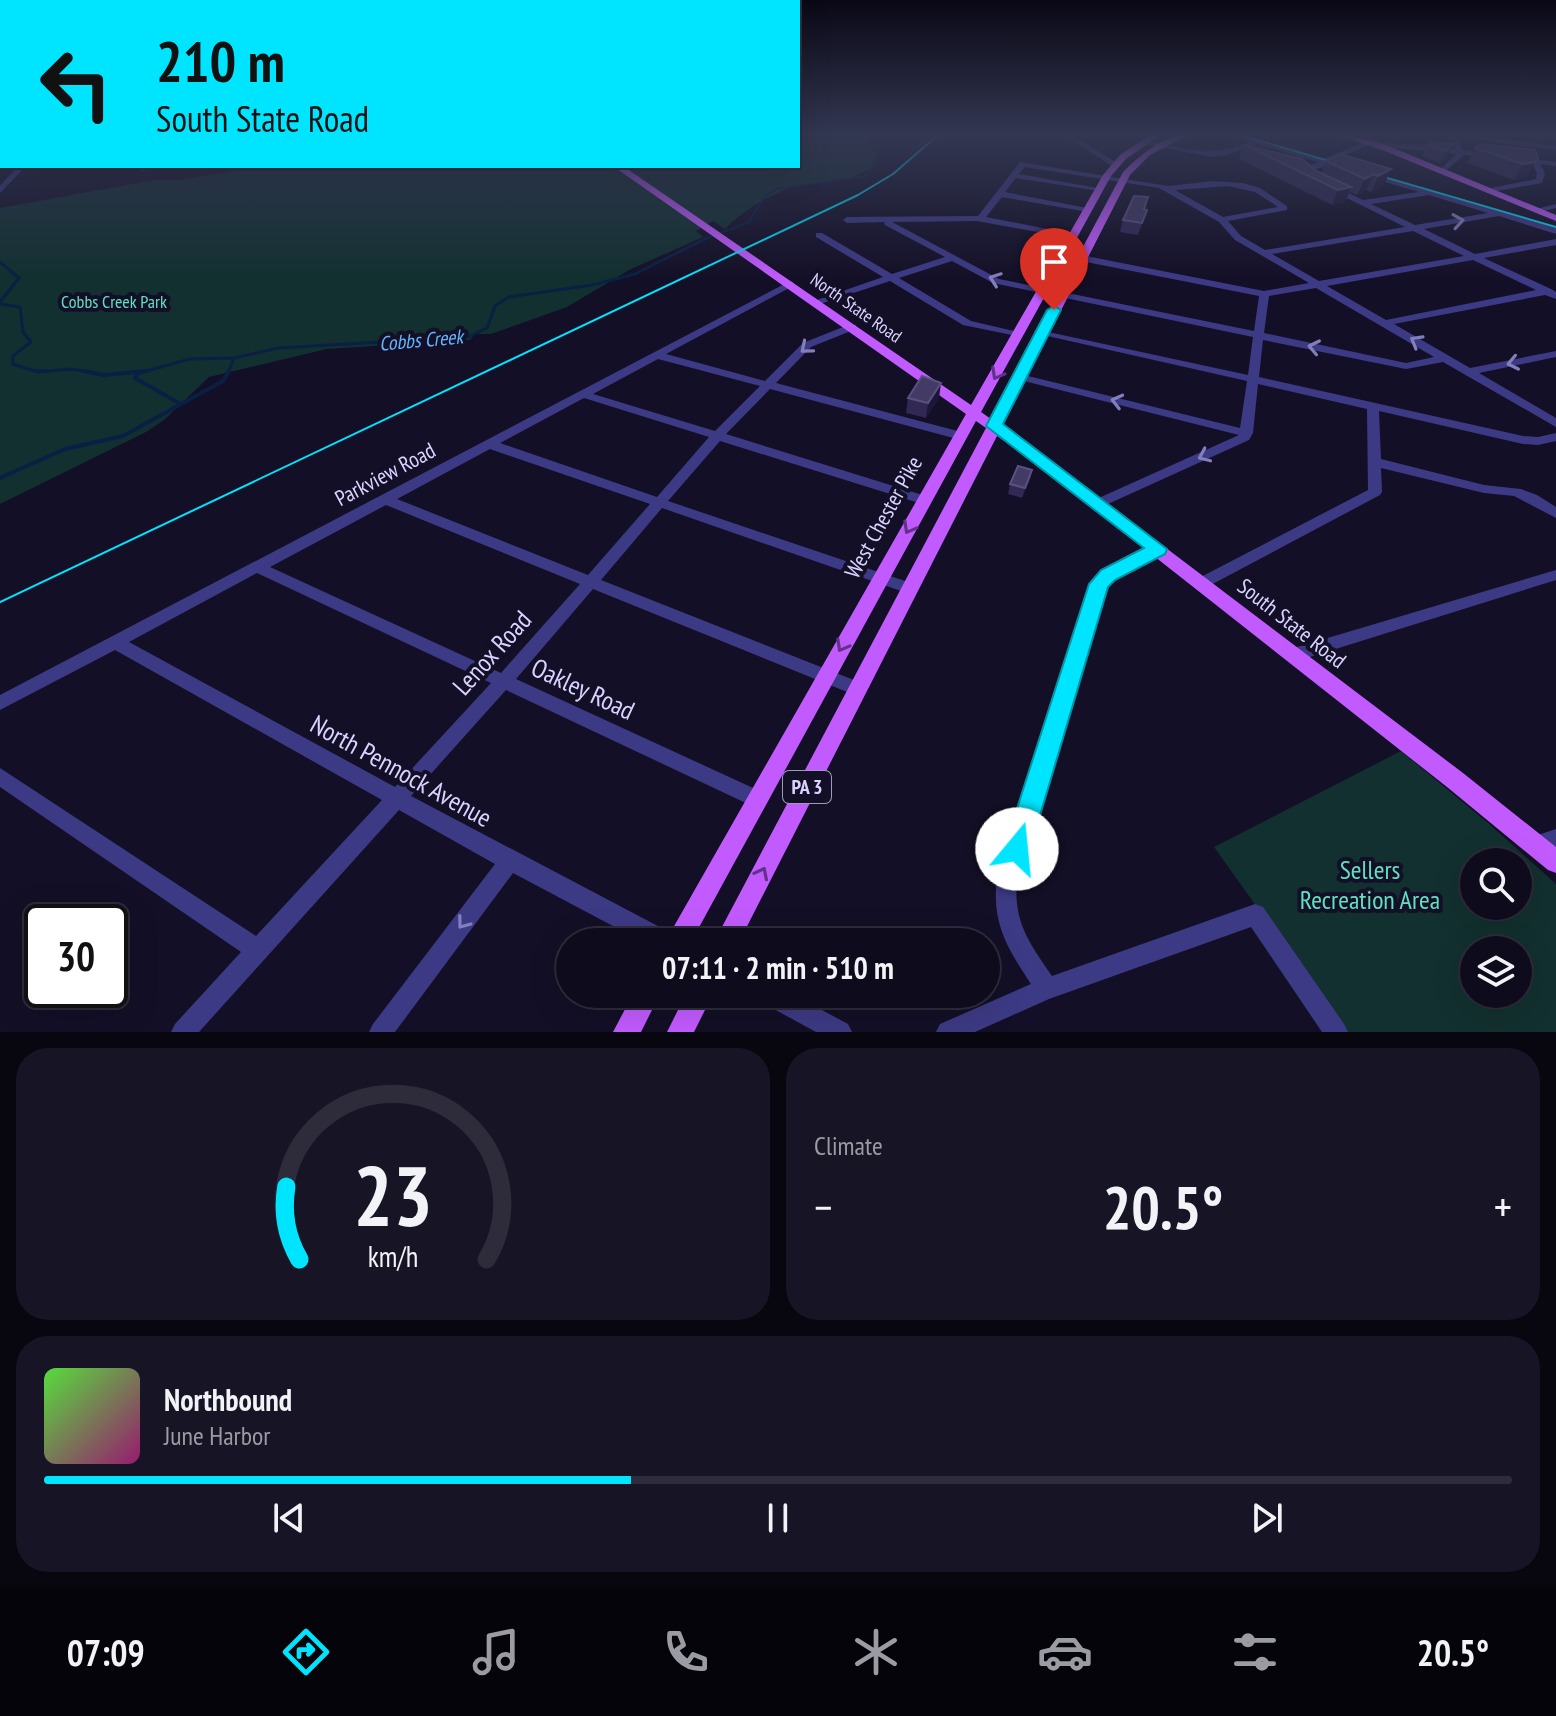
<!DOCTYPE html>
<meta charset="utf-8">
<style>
:root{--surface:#0e0b1c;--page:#171425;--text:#f1f3f6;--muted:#9b9ba3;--line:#2e2b3b;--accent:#00e5ff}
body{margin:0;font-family:"PT Sans Narrow",sans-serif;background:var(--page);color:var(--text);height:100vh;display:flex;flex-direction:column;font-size:30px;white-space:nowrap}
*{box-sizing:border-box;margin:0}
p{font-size:26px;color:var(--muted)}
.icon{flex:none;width:44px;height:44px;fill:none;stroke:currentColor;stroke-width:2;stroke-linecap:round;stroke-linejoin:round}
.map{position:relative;height:1032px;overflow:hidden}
.side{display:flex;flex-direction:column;gap:16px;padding:16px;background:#08060f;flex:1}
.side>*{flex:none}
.top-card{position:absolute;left:0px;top:0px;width:800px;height:168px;box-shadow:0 8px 32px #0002,0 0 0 2px var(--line);background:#00e5ff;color:#111;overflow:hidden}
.fabs{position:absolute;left:1460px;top:848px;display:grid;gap:16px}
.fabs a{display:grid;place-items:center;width:72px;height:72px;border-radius:50%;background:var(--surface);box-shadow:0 8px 32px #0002,0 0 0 2px var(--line);font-size:40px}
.speed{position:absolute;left:24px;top:904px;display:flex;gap:16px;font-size:40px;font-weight:700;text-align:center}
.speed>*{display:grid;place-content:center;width:104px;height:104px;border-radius:50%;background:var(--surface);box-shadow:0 8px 32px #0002,0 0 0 2px var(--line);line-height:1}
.speed .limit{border:4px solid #111;border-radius:12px;background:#fff;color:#111}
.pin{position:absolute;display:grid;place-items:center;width:68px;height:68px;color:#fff;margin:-82px -34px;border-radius:50% 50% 50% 0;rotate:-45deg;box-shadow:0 0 8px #0007}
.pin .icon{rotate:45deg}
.me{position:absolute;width:88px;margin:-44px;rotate:17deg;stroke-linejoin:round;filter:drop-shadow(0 0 6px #0008)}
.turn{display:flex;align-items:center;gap:28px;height:168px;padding:0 24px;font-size:36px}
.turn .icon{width:104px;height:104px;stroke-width:2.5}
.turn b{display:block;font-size:56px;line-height:68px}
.big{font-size:60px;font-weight:700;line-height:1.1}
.side .card{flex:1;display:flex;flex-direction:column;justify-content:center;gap:12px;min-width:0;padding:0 28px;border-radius:32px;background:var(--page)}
.side .dial{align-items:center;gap:0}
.dial svg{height:208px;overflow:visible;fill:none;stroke:var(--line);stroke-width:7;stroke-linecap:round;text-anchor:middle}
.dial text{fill:var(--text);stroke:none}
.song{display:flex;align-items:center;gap:24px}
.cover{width:96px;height:96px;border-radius:12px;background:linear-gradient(135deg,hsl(110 70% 55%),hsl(320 70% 35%))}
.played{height:8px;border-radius:4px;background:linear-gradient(90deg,var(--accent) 40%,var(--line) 40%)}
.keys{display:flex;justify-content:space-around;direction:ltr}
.heat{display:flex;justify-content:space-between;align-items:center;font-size:44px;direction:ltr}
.side .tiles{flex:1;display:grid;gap:16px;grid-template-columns:1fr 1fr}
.card:last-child{grid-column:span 2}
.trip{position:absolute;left:556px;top:928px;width:444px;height:80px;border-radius:40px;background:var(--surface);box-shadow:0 8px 32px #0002,0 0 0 2px var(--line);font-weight:700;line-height:80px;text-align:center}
.tab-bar{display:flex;height:128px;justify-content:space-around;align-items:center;background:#06040b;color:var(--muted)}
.tab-bar .icon{width:56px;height:56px}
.tab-bar .on{color:var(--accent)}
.tab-bar b{font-size:36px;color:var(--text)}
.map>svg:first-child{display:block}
.green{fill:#12302f;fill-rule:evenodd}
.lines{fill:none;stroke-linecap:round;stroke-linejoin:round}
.stream-far2{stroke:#0a1f44;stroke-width:2}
.stream-far1{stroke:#0a1f44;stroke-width:3}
.stream{stroke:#0a1f44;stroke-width:4}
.minor{fill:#3d3a85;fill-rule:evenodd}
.major{fill:#c25bff;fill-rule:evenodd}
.tram{stroke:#00e5ff;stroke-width:2}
.wall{fill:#312854}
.shaded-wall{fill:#1d163a}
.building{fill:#433a66;stroke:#5a527e;stroke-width:2}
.oneway{stroke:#837fbc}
.oneway2{stroke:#623188}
.route{fill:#00e5ff;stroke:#0095a6;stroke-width:2}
.labels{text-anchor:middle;stroke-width:8;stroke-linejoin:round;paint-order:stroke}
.far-park-label{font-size:18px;fill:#5fe0c0;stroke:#130f26}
.far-street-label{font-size:18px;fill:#d9d4ff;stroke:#130f26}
.far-water-label{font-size:20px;font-style:italic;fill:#62b6ff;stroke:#130f26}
.shield{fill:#130f26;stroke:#9e99be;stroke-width:2}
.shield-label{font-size:20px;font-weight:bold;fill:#d9d4ff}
.street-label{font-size:22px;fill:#d9d4ff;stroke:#130f26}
.near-street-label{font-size:26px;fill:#d9d4ff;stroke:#130f26}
.near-park-label{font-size:26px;fill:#5fe0c0;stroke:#130f26}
</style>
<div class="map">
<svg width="1556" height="1032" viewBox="0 0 1556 1032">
<rect width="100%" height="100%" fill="#130f26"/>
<path class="green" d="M 798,135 L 864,135 L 866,145 L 877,154 L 869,170 C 860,173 849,179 839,181 C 827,183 813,182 801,185 C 775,191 743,210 725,229 L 713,221 L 696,231 L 703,237 L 631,269 L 567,307 L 491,334 L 475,334 L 470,340 L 327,349 L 209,377 L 164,420 L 146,432 L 0,504 L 0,208 L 154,180 L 182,180 L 260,166 L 798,166 Z
M 1401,751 L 1488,823 L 1556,884 L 1556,1032 L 1346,1032 L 1214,847 ZM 1474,862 L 1518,862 L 1518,906 L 1474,906 ZM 1474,950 L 1518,950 L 1518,994 L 1474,994 Z"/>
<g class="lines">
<path class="stream-far2" d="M 703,240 L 749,222 L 765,196 L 776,189 L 867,176 L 881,152 L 856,135"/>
<path class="stream-far1" d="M 0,262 L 19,278 L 0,302
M 0,304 L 20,307 L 23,332 L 31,342 L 13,356 L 13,364 L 38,372 L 71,369 L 95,373
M 140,373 L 189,359 L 234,358
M 228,373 L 234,358 L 278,348 L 468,337 L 487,328 L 495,306 L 509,297 L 592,285 L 635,274 L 707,238"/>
<path class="stream" d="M 36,371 L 45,371
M 84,371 L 104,375 L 147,371
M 138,374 L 135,378 L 179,403
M 0,478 L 65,449 L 123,436 L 223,381 L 229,371"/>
<path class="minor" d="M 1064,135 L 1072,135 L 1119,164 L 1112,166 Z
M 1229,135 L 1240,135 L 1324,159 L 1367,141 L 1455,149 L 1453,140 L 1434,135 L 1473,135 L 1556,146 L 1556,150 L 1459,138 L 1462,150 L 1494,155 L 1490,157 L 1464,155 L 1442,174 L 1438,172 L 1456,154 L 1368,145 L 1331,162 L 1331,165 L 1312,170 L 1311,174 L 1318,180 L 1314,182 L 1303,175 L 1306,167 L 1318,162 L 1257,144 L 1227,155 L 1212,157 L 1140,143 L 1144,141 C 1184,147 1210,159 1249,142 Z
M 0,143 L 2,143 L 2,147 L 0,147 Z
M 1515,157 L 1556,162 L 1556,166 L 1540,164 L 1545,173 L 1542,183 L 1486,193 L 1486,189 L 1536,179 L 1537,173 L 1532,163 L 1515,161 Z
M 1020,162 L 1168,186 L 1213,181 L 1243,183 L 1260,188 L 1287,206 L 1287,210 L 1228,221 L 1241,236 L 1265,250 L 1405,227 L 1329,189 L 1336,187 L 1363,200 L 1419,192 L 1368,177 L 1367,175 L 1371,173 L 1556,228 L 1556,234 L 1499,216 L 1424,229 L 1475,254 L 1556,239 L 1556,245 L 1484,258 L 1551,289 L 1556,292 L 1556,299 L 1545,295 L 1394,324 L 1470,368 L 1556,351 L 1556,357 L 1479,373 L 1556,418 L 1556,427 L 1443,362 L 1406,369 L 1263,340 L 1259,377 L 1523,436 L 1538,437 L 1556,433 L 1556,441 L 1538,445 L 1523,444 L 1379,411 L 1381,459 L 1484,485 L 1521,489 L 1537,495 L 1556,507 L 1556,518 L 1514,496 L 1484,493 L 1381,468 L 1382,492 L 1380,495 L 1207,587 L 1197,587 L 1194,583 L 1197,579 L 1368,490 L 1367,409 L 1258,384 L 1253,433 L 1249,440 L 1097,509 L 1092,507 L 1090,504 L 1092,501 L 1239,435 L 1016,379 L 1016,375 L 1020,374 L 1240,428 L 1247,381 L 1043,335 L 1039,334 L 1039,330 L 1248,375 L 1253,337 L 993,283 L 952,261 L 899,278 L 971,321 L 1022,333 L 1022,337 L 963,325 L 890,281 L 820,304 L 811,302 L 883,277 L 816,237 L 816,233 L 822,233 L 892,274 L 945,257 L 885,225 L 884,222 L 847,223 L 843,220 L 847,217 L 978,216 ZM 1025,167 L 1159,188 L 1219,222 L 1235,240 L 1309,283 L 1264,291 L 1081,255 L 1076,258 L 1081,261 L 1259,296 L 1254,331 L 999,279 L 892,222 L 977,221 L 1076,239 L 1076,235 L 1073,234 L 986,217 L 1002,197 L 1088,212 L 1092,209 L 1005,192 L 1016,178 L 1099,191 L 1103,189 L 1019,174 ZM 1228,186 L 1255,192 L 1278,207 L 1223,217 L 1175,190 ZM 1429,195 L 1488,213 L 1415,225 L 1371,204 ZM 1413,231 L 1464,256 L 1319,281 L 1272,254 ZM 1473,260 L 1536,290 L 1386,320 L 1327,286 ZM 1316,288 L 1434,357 L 1406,363 L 1264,333 L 1269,296 Z
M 18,166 L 26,166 L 0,193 L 0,186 Z
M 123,166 L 176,166 L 143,171 Z
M 1556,204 L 1556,208 L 1536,213 L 1532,210 Z
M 790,281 L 793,282 L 793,286 L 666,354 L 765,381 L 803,343 L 848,325 L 856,325 L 856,329 L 811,347 L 776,383 L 965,433 L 967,436 L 961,440 L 770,389 L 726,434 L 929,497 L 931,500 L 929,503 L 919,503 L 720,441 L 668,501 L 914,584 L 917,588 L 914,592 L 904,592 L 662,508 L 601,580 L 864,684 L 867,689 L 864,694 L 858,696 L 852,694 L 593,589 L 516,679 L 764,793 L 767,799 L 764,805 L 757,808 L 750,805 L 506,690 L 411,796 L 673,934 L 676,942 L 643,942 L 513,873 L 395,1032 L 369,1032 L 373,1024 L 495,864 L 399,810 L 199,1032 L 171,1032 L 175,1024 L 241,952 L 0,787 L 0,768 L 256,936 L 382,800 L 115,650 L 0,710 L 0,695 ZM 658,359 L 760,386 L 715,431 L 593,394 ZM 584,398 L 709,437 L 657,497 L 500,443 ZM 490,449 L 650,504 L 588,575 L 397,499 ZM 386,505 L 580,584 L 501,673 L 270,567 ZM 257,573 L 491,683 L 395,787 L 129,642 Z
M 1158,544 L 1163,545 L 1165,549 L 1163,553 L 1113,579 L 1106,586 L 1017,879 C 1013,922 1029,942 1052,976 L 1255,904 L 1263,907 L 1344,1024 L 1348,1032 L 1322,1032 L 1251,927 L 1049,999 L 975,1032 L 936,1032 L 940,1024 L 1031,984 C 1008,949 991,923 997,879 L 1091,584 L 1103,571 Z
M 1556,570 L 1556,580 L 1294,662 L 1288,660 L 1286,655 L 1288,650 L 1294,648 Z
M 1556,829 L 1556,847 L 1536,855 L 1529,852 L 1526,845 L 1529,838 Z
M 758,994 L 792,994 L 848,1024 L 852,1032 L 816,1032 L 761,1002 Z"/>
<path class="major" d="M 1150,135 L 1160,135 L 1126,159 L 1111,176 L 981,412 L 991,419 L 1123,172 C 1141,155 1162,135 1188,135 L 1150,155 L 1130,175 L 1002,426 L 1042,454 L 1463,773 L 1556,847 L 1556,873 L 1548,870 L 1447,787 L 1032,460 L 997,436 L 739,942 L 714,942 L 986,428 L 976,421 L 691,942 L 665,942 L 966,414 L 613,166 L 623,166 L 971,405 L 1103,175 L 1120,155 Z
M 1337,135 L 1350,135 L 1391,147 L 1556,215 L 1556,221 L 1385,151 Z
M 633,994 L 660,994 L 641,1032 L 613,1032 Z
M 686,994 L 713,994 L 694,1032 L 667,1032 Z"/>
<path class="tram" d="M 1240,135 L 1556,227
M 0,602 L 858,195 L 893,174 L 938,135"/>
</g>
<path class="wall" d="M 1429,142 L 1453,144 L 1447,156 L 1440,163 L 1422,156 Z
M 1244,145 L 1321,173 L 1326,161 L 1391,169 L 1384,185 L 1371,192 L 1366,190 L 1357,195 L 1350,192 L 1345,202 L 1332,205 L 1239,159 Z
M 1475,148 L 1535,150 L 1526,178 L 1514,180 L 1467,163 Z
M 1144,209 L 1147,210 L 1138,235 L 1120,232 L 1123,220 Z
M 908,398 L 939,398 L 926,418 L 906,413 Z
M 1032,470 L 1030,480 L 1022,498 L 1008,494 L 1010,484 Z"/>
<path class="shaded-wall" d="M 1453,144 L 1447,156 L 1440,163 L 1446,151 Z
M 1538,158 L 1526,178 L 1514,180 L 1523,164 Z
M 1391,169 L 1384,185 L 1371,192 L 1378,176 Z
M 1374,174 L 1366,190 L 1357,195 L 1365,179 Z
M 1351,187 L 1345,202 L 1332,205 L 1338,190 Z
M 941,383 L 939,398 L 926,418 L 928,403 Z
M 1032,470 L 1030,480 L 1022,498 L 1025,488 Z"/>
<path class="building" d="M 1429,142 L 1453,144 L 1446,151 L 1427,145 Z
M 1480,144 L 1535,150 L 1538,158 L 1536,162 L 1523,164 L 1475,148 Z
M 1244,145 L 1302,159 L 1316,171 L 1351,187 L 1338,190 Z
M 1340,154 L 1391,169 L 1378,176 L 1374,174 L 1365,179 L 1326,161 Z
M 1134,196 L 1148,197 L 1144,209 L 1147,210 L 1142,223 L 1123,220 Z
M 922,376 L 941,383 L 928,403 L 908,398 Z
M 1018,466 L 1032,470 L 1025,488 L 1010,484 Z"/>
<defs><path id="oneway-chevron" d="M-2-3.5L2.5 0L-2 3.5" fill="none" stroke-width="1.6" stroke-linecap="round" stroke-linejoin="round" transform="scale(2)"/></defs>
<g class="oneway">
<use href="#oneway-chevron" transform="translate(1458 221) rotate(-9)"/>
<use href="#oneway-chevron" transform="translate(995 279) rotate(-160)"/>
<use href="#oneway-chevron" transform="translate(1416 341) rotate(-150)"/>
<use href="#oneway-chevron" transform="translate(1314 347) rotate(-168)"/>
<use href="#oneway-chevron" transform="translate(806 348) rotate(140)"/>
<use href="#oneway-chevron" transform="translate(1513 363) rotate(168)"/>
<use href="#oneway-chevron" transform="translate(1117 401) rotate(-166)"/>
<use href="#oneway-chevron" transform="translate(1204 456) rotate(156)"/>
<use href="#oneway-chevron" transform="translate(463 923) rotate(127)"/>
</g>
<g class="oneway2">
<use href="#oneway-chevron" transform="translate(997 374) rotate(119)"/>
<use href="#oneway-chevron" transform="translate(909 528) rotate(119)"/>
<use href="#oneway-chevron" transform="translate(842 646) rotate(119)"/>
<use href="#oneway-chevron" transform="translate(762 873) rotate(-63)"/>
</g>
<linearGradient id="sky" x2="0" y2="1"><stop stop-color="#0a0815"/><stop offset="0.48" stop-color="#333752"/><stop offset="1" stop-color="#333752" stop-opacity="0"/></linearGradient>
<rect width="1556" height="280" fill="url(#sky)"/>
<path class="route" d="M 1054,306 L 1061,310 L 1003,424 L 1167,549 L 1165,554 L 1115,580 L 1108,587 L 1030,849 L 1026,858 L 1017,861 L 1008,858 L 1004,849 L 1089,584 L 1101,570 L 1144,548 L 986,426 L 1047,310 Z"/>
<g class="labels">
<g class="far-park-label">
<text x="114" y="308">Cobbs Creek Park</text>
</g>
<g class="far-street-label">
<text transform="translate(856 308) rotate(35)" y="6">North State Road</text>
</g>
<g class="far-water-label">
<text transform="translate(421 340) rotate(-5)" y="7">Cobbs Creek</text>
</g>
<rect class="shield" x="783" y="771" width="48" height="32" rx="6"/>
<g class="shield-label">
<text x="807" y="794">PA 3</text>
</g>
<g class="street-label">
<text transform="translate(385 474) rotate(-28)" y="8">Parkview Road</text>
<text transform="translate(883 517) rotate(-61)" y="8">West Chester Pike</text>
<text transform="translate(1292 623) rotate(38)" y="8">South State Road</text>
</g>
<g class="near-street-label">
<text transform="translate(492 653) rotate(-48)" y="9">Lenox Road</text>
<text transform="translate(583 689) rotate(25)" y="9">Oakley Road</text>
<text transform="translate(401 771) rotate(29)" y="9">North Pennock Avenue</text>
</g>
<g class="near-park-label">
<text x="1370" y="879">Sellers<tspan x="1370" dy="30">Recreation Area</tspan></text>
</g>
</g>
</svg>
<div class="fabs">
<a><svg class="icon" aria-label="search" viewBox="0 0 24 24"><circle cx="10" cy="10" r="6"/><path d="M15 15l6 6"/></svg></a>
<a><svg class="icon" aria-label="layers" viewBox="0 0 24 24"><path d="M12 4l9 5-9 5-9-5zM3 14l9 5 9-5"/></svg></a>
</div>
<div class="speed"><div class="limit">30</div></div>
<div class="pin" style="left:1054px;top:310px;background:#d93025"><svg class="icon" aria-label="arrive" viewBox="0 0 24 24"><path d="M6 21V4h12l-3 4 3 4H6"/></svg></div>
<svg class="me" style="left:1017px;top:849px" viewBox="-20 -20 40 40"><circle r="19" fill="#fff"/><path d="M0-13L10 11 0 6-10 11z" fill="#00e5ff"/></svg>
<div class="trip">07:11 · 2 min · 510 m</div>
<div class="top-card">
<div class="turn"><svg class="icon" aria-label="left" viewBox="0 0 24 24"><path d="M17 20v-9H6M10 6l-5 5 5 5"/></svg><div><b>210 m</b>South State Road</div></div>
</div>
</div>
<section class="side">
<div class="tiles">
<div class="card dial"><svg viewBox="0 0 100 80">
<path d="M14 69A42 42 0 1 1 86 69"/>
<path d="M14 69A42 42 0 0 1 9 41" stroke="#00e5ff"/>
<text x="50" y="56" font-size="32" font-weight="700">23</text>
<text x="50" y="72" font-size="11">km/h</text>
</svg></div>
<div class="card"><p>Climate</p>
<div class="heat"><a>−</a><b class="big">20.5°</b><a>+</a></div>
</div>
<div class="card">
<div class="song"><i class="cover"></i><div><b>Northbound</b><p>June Harbor</p></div></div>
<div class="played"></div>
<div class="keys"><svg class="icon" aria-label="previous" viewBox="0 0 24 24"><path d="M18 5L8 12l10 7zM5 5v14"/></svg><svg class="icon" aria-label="pause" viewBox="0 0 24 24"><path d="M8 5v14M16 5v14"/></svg><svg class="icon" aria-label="next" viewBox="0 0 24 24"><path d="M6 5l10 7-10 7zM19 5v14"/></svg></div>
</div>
</div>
</section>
<nav class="tab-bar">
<b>07:09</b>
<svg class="icon on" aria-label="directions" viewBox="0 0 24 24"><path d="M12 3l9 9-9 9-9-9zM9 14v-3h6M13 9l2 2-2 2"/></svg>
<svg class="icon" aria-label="music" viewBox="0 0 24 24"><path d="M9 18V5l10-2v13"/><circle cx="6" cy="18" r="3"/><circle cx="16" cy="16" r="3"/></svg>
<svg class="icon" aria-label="phone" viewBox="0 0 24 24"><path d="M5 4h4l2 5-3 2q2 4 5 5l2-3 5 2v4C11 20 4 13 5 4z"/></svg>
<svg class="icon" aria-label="climate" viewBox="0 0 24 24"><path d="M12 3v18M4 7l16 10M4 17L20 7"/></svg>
<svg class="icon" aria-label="car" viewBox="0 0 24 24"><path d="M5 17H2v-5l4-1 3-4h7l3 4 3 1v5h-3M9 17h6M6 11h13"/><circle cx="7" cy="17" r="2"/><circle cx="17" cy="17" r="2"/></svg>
<svg class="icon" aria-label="filters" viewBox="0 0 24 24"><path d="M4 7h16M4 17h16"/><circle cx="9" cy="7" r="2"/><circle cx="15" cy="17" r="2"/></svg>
<b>20.5°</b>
</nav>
